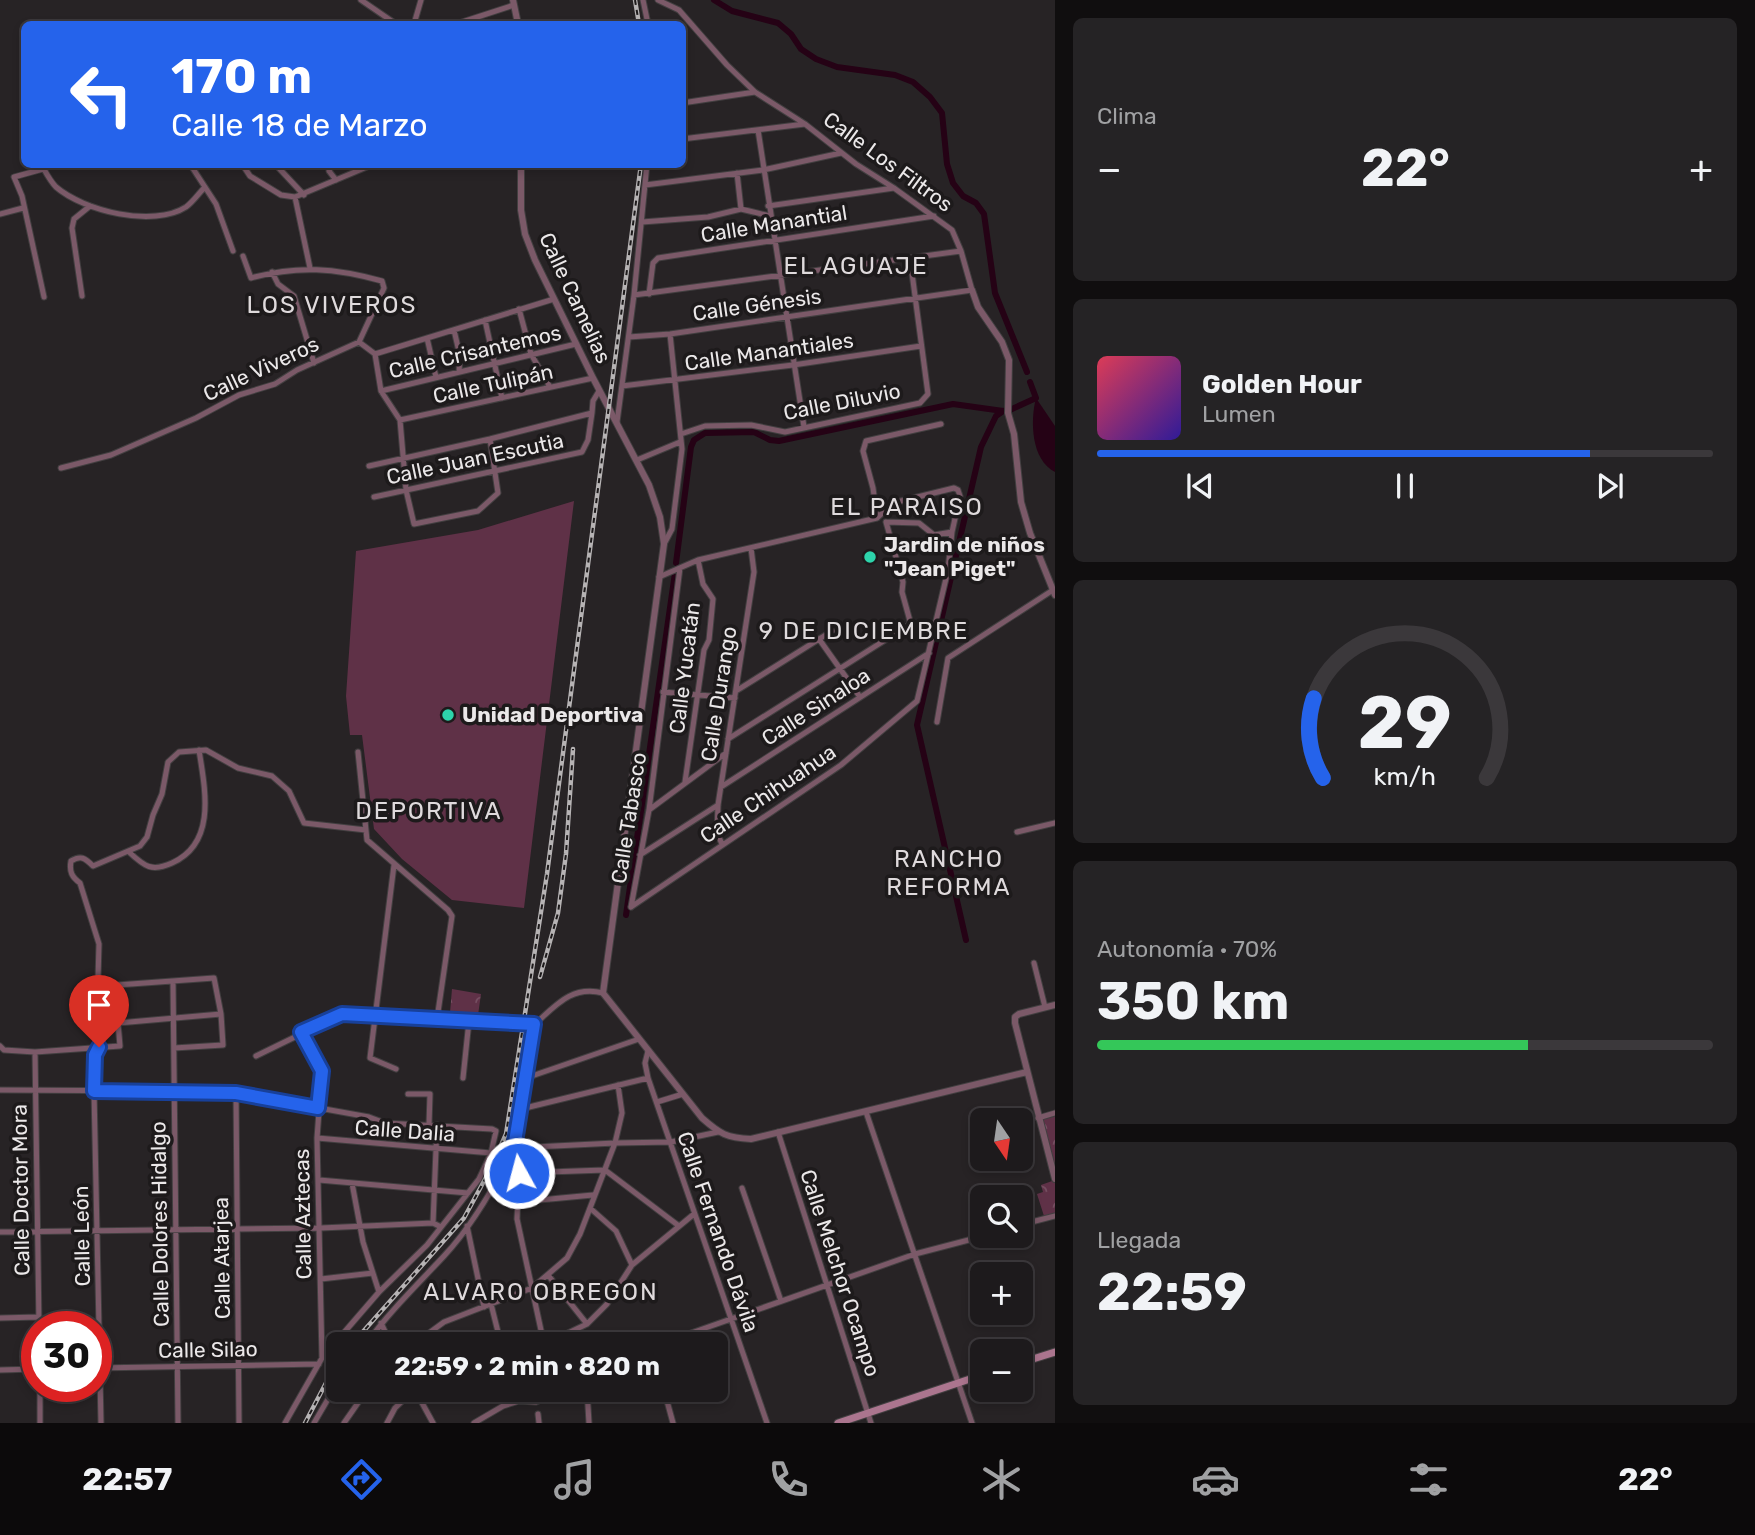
<!DOCTYPE html>
<html lang="es">
<meta charset="utf-8">
<style>
:root{--surface:#1d1a1c;--page:#252325;--text:#f1f3f6;--muted:#a0a1a3;--line:#3b383b;--accent:#2563eb}
body{margin:0;font-family:Rubik,sans-serif;background:var(--page);color:var(--text);height:100vh;display:flex;flex-direction:column;font-size:26px;white-space:nowrap}
*{box-sizing:border-box;margin:0}
p{font-size:23px;color:var(--muted)}
.icon{flex:none;width:38px;height:38px;fill:none;stroke:currentColor;stroke-width:2;stroke-linecap:round;stroke-linejoin:round}
.map{position:relative;flex:1;overflow:hidden}
.sheet{display:flex;flex-direction:column;gap:18px;padding:18px;background:#100e0f;width:700px}
.sheet>*{flex:none}
.hud{position:absolute;left:21px;top:21px;width:665px;height:147px;border-radius:10px;box-shadow:0 4px 10px #0003,0 0 0 2px var(--line);background:#2563eb;color:#fff;overflow:hidden}
.needle{width:46px;rotate:167deg}
.fabs{position:absolute;left:970px;top:1108px;display:grid;gap:14px}
.fabs a{display:grid;place-items:center;width:63px;height:63px;border-radius:10px;background:var(--surface);box-shadow:0 4px 10px #0003,0 0 0 2px var(--line);font-size:35px}
.speed{position:absolute;left:21px;top:1311px;display:flex;gap:14px;font-size:35px;font-weight:700;text-align:center}
.speed>*{display:grid;place-content:center;width:91px;height:91px;border-radius:50%;background:var(--surface);box-shadow:0 4px 10px #0003,0 0 0 2px var(--line);line-height:1}
.speed .limit{border:10px solid #d22;background:#fff;color:#111}
.pin{position:absolute;display:grid;place-items:center;width:60px;height:60px;color:#fff;margin:-72px -30px;border-radius:50% 50% 50% 0;rotate:-45deg;box-shadow:0 0 7px #0007}
.pin .icon{rotate:45deg}
.me{position:absolute;width:77px;margin:-38px;rotate:353deg;stroke-linejoin:round;filter:drop-shadow(0 0 5px #0008)}
.turn{display:flex;align-items:center;gap:24px;height:147px;padding:0 35px;font-size:32px}
.turn .icon{width:91px;height:91px;stroke-width:2.5}
.turn b{display:block;font-size:49px;line-height:60px}
.big{font-size:52px;font-weight:700;line-height:1.1}
.sheet .tile{flex:1;display:flex;flex-direction:column;justify-content:center;gap:10px;min-width:0;padding:0 24px;border-radius:10px;background:var(--page)}
.sheet .dial{align-items:center;gap:0}
.dial svg{height:182px;overflow:visible;fill:none;stroke:var(--line);stroke-width:7;stroke-linecap:round;text-anchor:middle}
.dial text{fill:var(--text);stroke:none}
.song{display:flex;align-items:center;gap:21px}
.cover{width:84px;height:84px;border-radius:10px;background:linear-gradient(135deg,hsl(350 70% 55%),hsl(250 70% 35%))}
.played{height:7px;border-radius:4px;background:linear-gradient(90deg,var(--accent) 80%,var(--line) 80%)}
.keys{display:flex;justify-content:space-around;direction:ltr}
.heat{display:flex;justify-content:space-between;align-items:center;font-size:38px;direction:ltr}
.charge{height:10px;border-radius:5px;background:linear-gradient(90deg,#34c759 70%,var(--line) 0)}
.trip{position:absolute;left:326px;top:1332px;width:402px;height:70px;border-radius:10px;background:var(--surface);box-shadow:0 4px 10px #0003,0 0 0 2px var(--line);font-weight:700;line-height:70px;text-align:center}
.tabs{display:flex;height:112px;justify-content:space-around;align-items:center;background:#0c0a0b;color:var(--muted)}
.tabs .icon{width:49px;height:49px}
.tabs .current{color:var(--accent)}
.tabs b{font-size:32px;color:var(--text)}
main{display:flex;flex:1;min-height:0}
.map>svg:first-child{display:block}
.grass{fill:#5f3147}
.forest{fill:url(#forest-crowns)}
.water{fill:#250215}
.lines{fill:none;stroke-linecap:round;stroke-linejoin:round}
.canal{stroke:#250215;stroke-width:6}
.minor-casing{stroke:#423f40;stroke-width:7}
.tertiary-casing{stroke:#423f40;stroke-width:8}
.secondary-casing{stroke:#423f40;stroke-width:9}
.minor{stroke:#7b5968;stroke-width:5}
.tertiary{stroke:#7b5968;stroke-width:6}
.secondary{stroke:#ab758e;stroke-width:7}
.rail-casing{stroke:#b6b3b4;stroke-width:4.5}
.rail{stroke:#1d1a1b;stroke-width:2;stroke-dasharray:5;stroke-linecap:butt}
.route-casing{stroke:#184099;stroke-width:18}
.route{stroke:#2563eb;stroke-width:12}
.poi-dot{fill:#2dd4ab;stroke:#1d1a1b;stroke-width:2.5}
.labels{text-anchor:middle;stroke-width:7;stroke-linejoin:round;paint-order:stroke}
.street-label{font-size:21px;fill:#ebe8e9;stroke:#1d1a1b}
.poi-label{font-size:21px;font-weight:bold;fill:#ebe8e9;stroke:#1d1a1b;text-anchor:start}
.quarter-label{font-size:24px;letter-spacing:2px;fill:#dfdadc;stroke:#1d1a1b}
</style>
<main>
<div class="map">
<svg width="1055" height="1423" viewBox="0 0 1055 1423">
<defs>
<pattern id="forest-crowns" width="20" height="18" patternUnits="userSpaceOnUse" patternTransform="scale(1.75)"><rect width="20" height="18" fill="#5f3147"/><path d="M2 6a3 3 0 1 1 6 0M12 15a3 3 0 1 1 6 0" fill="none" stroke="#764f62"/></pattern>
</defs>
<rect width="100%" height="100%" fill="#272325"/>
<path class="grass" d="M 574,501 L 524,908 L 452,900 L 402,859 L 374,829 L 362,735 L 350,735 L 346,696 L 356,551 L 478,530 Z"/>
<path class="forest" d="M 452,989 L 481,994 L 478,1015 L 450,1013 Z
M 1055,1116 L 1055,1167 L 1043,1119 Z
M 1055,1180 L 1055,1213 L 1044,1216 L 1037,1194 L 1043,1192 L 1041,1185 Z"/>
<path class="water" d="M 1036,398 L 1055,426 L 1055,472 C 1031,460 1030,421 1036,398 Z"/>
<g class="lines">
<path class="canal" d="M 714,0 L 732,11 L 778,23 L 791,34 L 801,49 L 816,59 L 837,67 L 895,75 L 913,82 L 930,97 L 942,113 L 947,164 L 953,183 L 963,196 L 976,203 L 984,214 L 995,293 L 1027,372
M 1012,409 L 1036,398 L 1030,382
M 676,563 L 691,447 L 694,440 L 705,433 L 754,432 L 770,440 L 779,441 L 953,404 L 1003,411
M 626,915 L 675,573
M 966,940 L 917,725 L 981,447 L 996,416 L 1003,411"/>
<defs>
<path id="minor" d="M 361,0 L 396,24
M 643,0 L 648,24
M 414,24 L 421,0
M 456,24 L 514,5
M 682,103 L 755,92
M 758,130 L 804,427
M 682,139 L 805,124
M 23,140 L 24,142
M 41,164 C 45,171 50,181 56,187 C 84,211 153,228 186,207 C 193,202 199,193 205,187
M 190,164 L 216,204 L 233,251
M 242,164 L 250,176 L 281,195 L 295,197 L 374,164
M 275,164 L 304,195
M 332,164 L 329,171 L 336,180
M 43,169 L 14,177 L 22,196 L 44,297
M 737,173 L 741,209
M 645,185 L 763,170 L 841,153
M 295,197 L 310,268
M 768,206 L 894,188
M 0,214 L 23,208
M 642,222 L 708,217 L 741,209 L 770,216
M 243,256 L 251,278 C 298,265 335,268 382,281 L 384,288 L 359,342
M 272,272 L 278,284 L 294,296 L 314,363
M 649,294 L 653,263 L 658,258 L 934,216
M 634,295 L 961,251
M 82,296 L 72,228 L 74,219 L 90,206
M 519,309 L 531,354 L 550,387
M 485,320 L 502,398
M 454,330 L 460,356 L 459,372
M 629,337 L 670,334 L 972,290 L 961,251 L 952,230 L 894,188 L 856,164 L 805,124 L 755,92 L 727,65 L 679,10 L 658,0
M 427,338 L 436,377
M 375,354 L 381,391 L 400,420 L 406,490 L 414,524 L 478,511 L 498,493 L 490,439
M 622,386 L 793,365 L 921,346
M 381,391 L 576,344
M 400,420 L 593,378
M 617,422 L 634,295 L 647,164
M 681,434 L 705,426 L 751,425 L 785,432 L 920,403 L 928,394 L 910,258
M 637,460 L 680,442
M 369,466 L 490,439 L 592,413 L 593,401 L 599,391
M 61,468 L 111,455 L 196,418 L 239,395 L 275,384 L 297,370 L 359,342 L 375,354 L 554,299
M 374,497 L 582,452 L 588,440 L 592,413
M 877,518 L 873,488 L 863,451 L 866,441 L 941,424
M 886,522 L 919,523 L 934,535 L 952,532
M 664,544 L 672,529 L 682,449 L 670,334
M 819,639 L 860,697
M 736,691 L 832,631
M 663,692 L 735,698
M 937,722 L 948,658 L 1053,590
M 728,739 L 909,625 L 910,621 L 902,592 L 903,582 L 886,522
M 358,752 L 367,840 L 448,910 L 452,916 L 437,1019
M 685,782 L 704,650 L 709,640 L 713,599 L 703,584 L 698,560
M 721,787 L 929,653
M 649,810 L 726,753
M 1017,832 L 1055,823
M 722,844 L 717,833 L 718,805 L 754,572 L 751,548
M 129,852 C 145,867 152,872 172,863 C 217,843 205,789 199,750
M 640,855 L 718,805
M 394,865 L 370,1058 L 396,1069
M 631,907 L 841,765 L 917,701 L 948,570 L 952,532 L 960,496 L 958,490 L 954,488 L 893,503 L 877,518 L 698,560 L 659,577
M 631,907 L 649,810 L 680,568
M 1034,963 L 1045,1007
M 173,982 L 178,1423
M 103,986 L 214,978 L 221,1014 L 223,1045 L 174,1048
M 118,1023 L 221,1014
M 301,1032 L 322,1071 L 317,1138 L 322,1358
M 0,1046 L 4,1050 L 35,1052 L 120,1046 L 118,1023 L 98,979 L 99,944 L 80,883 C 72,877 69,872 71,861 C 81,855 85,858 93,866 L 140,846 L 147,837 L 153,815 L 162,794 L 168,762 L 179,752 L 206,750 L 238,768 L 272,776 L 289,791 L 304,823 L 366,830
M 99,1047 L 95,1055 L 94,1091 L 101,1423
M 648,1051 L 645,1063 L 648,1078 L 767,1423
M 35,1052 L 39,1326
M 256,1056 L 342,1014 L 534,1025 C 556,1005 572,985 603,993
M 463,1078 L 469,1021
M 526,1078 L 639,1039
M 0,1090 L 174,1091 L 236,1093 L 369,1117 L 385,1123 L 492,1129 L 496,1131 L 491,1153 L 479,1179 L 427,1245 L 379,1292 L 322,1358 L 285,1423
M 236,1093 L 239,1423
M 408,1094 L 430,1094 L 429,1125
M 657,1102 L 683,1094
M 521,1109 L 648,1078
M 866,1112 L 972,1423
M 1038,1118 L 1055,1113
M 778,1132 L 871,1423
M 317,1138 L 491,1153
M 514,1148 L 615,1143 L 671,1142 L 718,1132
M 517,1148 L 519,1173 L 517,1219 L 544,1344
M 519,1173 L 605,1170 L 679,1226
M 319,1180 L 468,1193
M 352,1183 L 363,1242 L 379,1292
M 742,1188 L 781,1301
M 518,1202 L 593,1195
M 590,1208 L 616,1231 L 632,1265
M 433,1223 L 437,1125
M 1020,1225 L 1055,1216
M 467,1226 L 484,1307
M 0,1232 L 321,1228 L 433,1223 L 441,1227
M 548,1275 L 587,1324
M 321,1279 L 373,1273
M 491,1304 L 501,1344
M 0,1318 L 38,1317
M 381,1323 L 391,1344
M 366,1344 C 389,1312 417,1285 444,1256 C 473,1225 495,1186 514,1148 L 534,1025
M 414,1344 L 444,1322 L 532,1288 L 567,1258 L 580,1234 L 615,1143 L 622,1113 L 618,1085
M 545,1344 L 587,1324 L 607,1304 L 632,1265 L 694,1214
M 660,1344 L 915,1254 L 984,1236
M 96,1368 L 319,1364
M 0,1370 L 37,1369
M 40,1386 L 40,1423
M 415,1390 L 433,1423
M 587,1390 L 589,1423
M 664,1390 L 673,1423
M 538,1414 L 539,1423
M 314,1423 L 338,1382
M 344,1423 L 367,1390
M 387,1423 L 395,1408 L 414,1390
M 474,1423 L 503,1406 L 519,1401 L 536,1402 L 564,1390"/>
<path id="tertiary" d="M 513,0 L 518,24
M 521,164 L 521,210 L 525,234 L 535,260 L 593,378 L 649,485 L 660,517 L 664,544 L 603,993 L 702,1118 C 720,1134 727,1138 751,1139 L 1027,1072
M 972,290 L 978,307 L 1002,342 L 1009,360 L 1008,413 L 1014,434 L 1021,502 L 1030,533 L 1055,595
M 1055,1005 L 1019,1014 L 1015,1017 L 1015,1023 L 1055,1179"/>
<path id="secondary" d="M 1020,1363 L 1055,1352
M 838,1423 L 982,1375"/>
</defs>
<use href="#minor" class="minor-casing"/>
<use href="#tertiary" class="tertiary-casing"/>
<use href="#secondary" class="secondary-casing"/>
<use href="#minor" class="minor"/>
<use href="#tertiary" class="tertiary"/>
<use href="#secondary" class="secondary"/>
<defs>
<path id="rail" d="M 635,0 L 639,24
M 540,977 L 558,913 L 566,854 L 573,749
M 352,1344 L 464,1218 L 490,1170 L 506,1134 L 547,874 L 641,164
M 305,1423 L 338,1360"/>
</defs>
<use href="#rail" class="rail-casing"/>
<use href="#rail" class="rail"/>
</g>
<g class="lines">
<defs>
<path id="route" d="M 99,1047 L 95,1055 L 94,1091 L 236,1093 L 318,1108 L 322,1071 L 301,1032 L 342,1014 L 534,1024 L 514,1148 L 517,1148 L 519,1173"/>
</defs>
<use href="#route" class="route-casing"/>
<use href="#route" class="route"/>
</g>
<g class="poi-dot">
<circle cx="870" cy="557" r="7"/>
<circle cx="448" cy="715" r="7"/>
</g>
<g class="labels">
<g class="street-label">
<text transform="translate(888 162) rotate(36)" y="7">Calle Los Filtros</text>
<text transform="translate(774 224) rotate(-9)" y="7">Calle Manantial</text>
<text transform="translate(575 298) rotate(65)" y="7">Calle Camelias</text>
<text transform="translate(757 305) rotate(-8)" y="7">Calle Génesis</text>
<text transform="translate(475 352) rotate(-13)" y="7">Calle Crisantemos</text>
<text transform="translate(769 352) rotate(-8)" y="7">Calle Manantiales</text>
<text transform="translate(261 369) rotate(-25)" y="7">Calle Viveros</text>
<text transform="translate(493 384) rotate(-12)" y="7">Calle Tulipán</text>
<text transform="translate(842 402) rotate(-11)" y="7">Calle Diluvio</text>
<text transform="translate(475 459) rotate(-12)" y="7">Calle Juan Escutia</text>
<text transform="translate(685 668) rotate(-83)" y="7">Calle Yucatán</text>
<text transform="translate(719 694) rotate(-81)" y="7">Calle Durango</text>
<text transform="translate(816 707) rotate(-33)" y="7">Calle Sinaloa</text>
<text transform="translate(768 794) rotate(-34)" y="7">Calle Chihuahua</text>
<text transform="translate(629 818) rotate(-81)" y="7">Calle Tabasco</text>
<text transform="translate(405 1131) rotate(4)" y="7">Calle Dalia</text>
<text transform="translate(21 1190) rotate(-91)" y="7">Calle Doctor Mora</text>
<text transform="translate(303 1214) rotate(-91)" y="7">Calle Aztecas</text>
<text transform="translate(160 1224) rotate(-91)" y="7">Calle Dolores Hidalgo</text>
<text transform="translate(718 1232) rotate(71)" y="7">Calle Fernando Dávila</text>
<text transform="translate(82 1236) rotate(-91)" y="7">Calle León</text>
<text transform="translate(222 1258) rotate(-91)" y="7">Calle Atarjea</text>
<text transform="translate(840 1273) rotate(72)" y="7">Calle Melchor Ocampo</text>
<text transform="translate(208 1350) rotate(-1)" y="7">Calle Silao</text>
</g>
<g class="poi-label">
<text x="884" y="552">Jardin de niños<tspan x="884" dy="24">"Jean Piget"</tspan></text>
<text x="462" y="722">Unidad Deportiva</text>
</g>
<g class="quarter-label">
<text x="856" y="274">EL AGUAJE</text>
<text x="332" y="313">LOS VIVEROS</text>
<text x="907" y="515">EL PARAISO</text>
<text x="864" y="639">9 DE DICIEMBRE</text>
<text x="429" y="819">DEPORTIVA</text>
<text x="949" y="867">RANCHO<tspan x="949" dy="28">REFORMA</tspan></text>
<text x="541" y="1300">ALVARO OBREGON</text>
</g>
</g>
</svg>
<div class="fabs">
<a><svg class="needle" viewBox="-14 -14 28 28"><path d="M0-13l5 13h-10z" fill="#e53935"/><path d="M0 13l5-13h-10z" fill="#a0a1a3"/></svg></a>
<a><svg class="icon" aria-label="search" viewBox="0 0 24 24"><circle cx="10" cy="10" r="6"/><path d="M15 15l6 6"/></svg></a>
<a>+</a>
<a>−</a>
</div>
<div class="speed"><div class="limit">30</div></div>
<div class="pin" style="left:99px;top:1047px;background:#d93025"><svg class="icon" aria-label="arrive" viewBox="0 0 24 24"><path d="M6 21V4h12l-3 4 3 4H6"/></svg></div>
<svg class="me" style="left:519px;top:1173px" viewBox="-20 -20 40 40"><circle r="17" fill="#2563eb" stroke="#fff" stroke-width="3"/><path d="M0-11L8 9 0 5-8 9z" fill="#fff"/></svg>
<div class="trip">22:59 · 2 min · 820 m</div>
<div class="hud">
<div class="turn"><svg class="icon" aria-label="left" viewBox="0 0 24 24"><path d="M17 20v-9H6M10 6l-5 5 5 5"/></svg><div><b>170 m</b>Calle 18 de Marzo</div></div>
</div>
</div>
<section class="sheet">
<div class="tile"><p>Clima</p>
<div class="heat"><a>−</a><b class="big">22°</b><a>+</a></div>
</div>
<div class="tile">
<div class="song"><i class="cover"></i><div><b>Golden Hour</b><p>Lumen</p></div></div>
<div class="played"></div>
<div class="keys"><svg class="icon" aria-label="previous" viewBox="0 0 24 24"><path d="M18 5L8 12l10 7zM5 5v14"/></svg><svg class="icon" aria-label="pause" viewBox="0 0 24 24"><path d="M8 5v14M16 5v14"/></svg><svg class="icon" aria-label="next" viewBox="0 0 24 24"><path d="M6 5l10 7-10 7zM19 5v14"/></svg></div>
</div>
<div class="tile dial"><svg viewBox="0 0 100 80">
<path d="M14 69A42 42 0 1 1 86 69"/>
<path d="M14 69A42 42 0 0 1 10 34" stroke="#2563eb"/>
<text x="50" y="56" font-size="32" font-weight="700">29</text>
<text x="50" y="72" font-size="11">km/h</text>
</svg></div>
<div class="tile"><p>Autonomía · 70%</p><b class="big">350 km</b><div class="charge"></div></div>
<div class="tile"><p>Llegada</p><b class="big">22:59</b></div>
</section>
</main>
<nav class="tabs">
<b>22:57</b>
<svg class="icon current" aria-label="directions" viewBox="0 0 24 24"><path d="M12 3l9 9-9 9-9-9zM9 14v-3h6M13 9l2 2-2 2"/></svg>
<svg class="icon" aria-label="music" viewBox="0 0 24 24"><path d="M9 18V5l10-2v13"/><circle cx="6" cy="18" r="3"/><circle cx="16" cy="16" r="3"/></svg>
<svg class="icon" aria-label="phone" viewBox="0 0 24 24"><path d="M5 4h4l2 5-3 2q2 4 5 5l2-3 5 2v4C11 20 4 13 5 4z"/></svg>
<svg class="icon" aria-label="climate" viewBox="0 0 24 24"><path d="M12 3v18M4 7l16 10M4 17L20 7"/></svg>
<svg class="icon" aria-label="car" viewBox="0 0 24 24"><path d="M5 17H2v-5l4-1 3-4h7l3 4 3 1v5h-3M9 17h6M6 11h13"/><circle cx="7" cy="17" r="2"/><circle cx="17" cy="17" r="2"/></svg>
<svg class="icon" aria-label="filters" viewBox="0 0 24 24"><path d="M4 7h16M4 17h16"/><circle cx="9" cy="7" r="2"/><circle cx="15" cy="17" r="2"/></svg>
<b>22°</b>
</nav>
